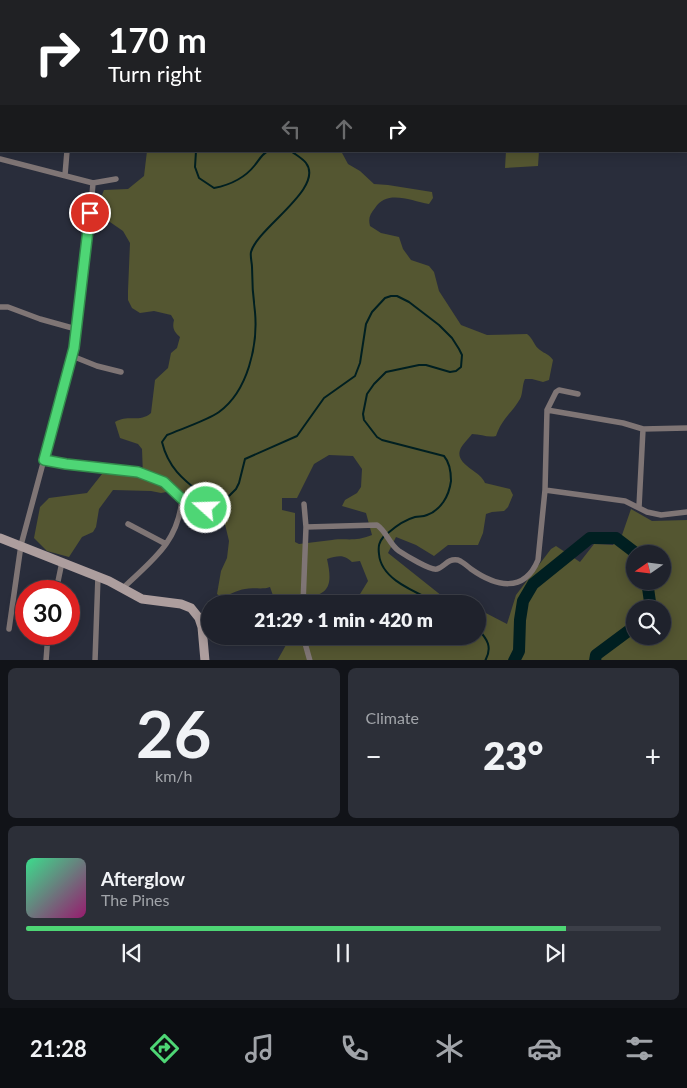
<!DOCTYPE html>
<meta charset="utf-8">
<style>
:root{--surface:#1f222c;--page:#2c2f38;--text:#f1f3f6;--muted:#a1a4a9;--line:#3c3f48;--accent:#4ed675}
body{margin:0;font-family:Lato,sans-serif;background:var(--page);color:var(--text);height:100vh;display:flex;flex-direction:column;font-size:19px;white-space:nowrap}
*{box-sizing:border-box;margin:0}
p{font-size:16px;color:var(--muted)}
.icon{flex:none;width:28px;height:28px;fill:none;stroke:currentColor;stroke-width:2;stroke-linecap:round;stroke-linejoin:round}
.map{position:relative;height:660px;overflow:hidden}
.sheet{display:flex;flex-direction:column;gap:8px;padding:8px;background:#111318;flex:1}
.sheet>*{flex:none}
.top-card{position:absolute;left:0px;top:0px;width:688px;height:152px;box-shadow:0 2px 12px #0003,0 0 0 1px var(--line);background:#202124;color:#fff;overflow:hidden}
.needle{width:32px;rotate:256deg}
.tools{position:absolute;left:626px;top:545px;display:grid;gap:10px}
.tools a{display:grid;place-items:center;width:45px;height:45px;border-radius:50%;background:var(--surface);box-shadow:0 2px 12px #0003,0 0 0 1px var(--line);font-size:25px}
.speed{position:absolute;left:15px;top:580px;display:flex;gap:10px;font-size:25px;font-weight:700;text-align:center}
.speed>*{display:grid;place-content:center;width:65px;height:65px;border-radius:50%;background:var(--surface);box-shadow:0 2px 12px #0003,0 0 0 1px var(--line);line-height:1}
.speed .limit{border:8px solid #d22;background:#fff;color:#111}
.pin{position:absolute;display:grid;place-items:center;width:42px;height:42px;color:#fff;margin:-21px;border:2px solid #fff;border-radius:50%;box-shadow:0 1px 5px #0007}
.me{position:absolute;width:55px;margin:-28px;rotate:290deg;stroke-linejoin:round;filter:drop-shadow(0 0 4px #0008)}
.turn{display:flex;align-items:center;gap:18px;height:105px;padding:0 25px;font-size:22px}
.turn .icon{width:65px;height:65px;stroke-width:2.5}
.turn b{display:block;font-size:35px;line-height:42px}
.lanes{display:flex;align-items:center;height:48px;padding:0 25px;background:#0003;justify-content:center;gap:25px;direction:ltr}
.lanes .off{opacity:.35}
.big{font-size:38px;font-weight:800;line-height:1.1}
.sheet .widget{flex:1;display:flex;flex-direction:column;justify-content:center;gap:8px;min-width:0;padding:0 18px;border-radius:8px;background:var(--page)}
.sheet .dial{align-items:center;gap:0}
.dial b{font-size:65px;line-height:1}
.song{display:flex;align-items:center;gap:15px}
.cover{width:60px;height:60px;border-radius:8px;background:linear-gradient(135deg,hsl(150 70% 55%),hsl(320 70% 35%))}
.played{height:5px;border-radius:2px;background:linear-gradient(90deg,var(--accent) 85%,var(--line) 85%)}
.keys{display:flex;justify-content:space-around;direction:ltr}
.heat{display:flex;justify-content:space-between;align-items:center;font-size:28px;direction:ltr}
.sheet .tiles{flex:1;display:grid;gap:8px;grid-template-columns:1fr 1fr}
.widget:last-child{grid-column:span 2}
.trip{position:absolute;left:201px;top:595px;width:285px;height:50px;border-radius:25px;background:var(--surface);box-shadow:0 2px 12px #0003,0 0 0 1px var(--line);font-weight:800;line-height:50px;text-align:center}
.dock{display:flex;height:80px;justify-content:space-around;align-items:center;background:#0c0e12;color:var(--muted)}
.dock .icon{width:35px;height:35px}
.dock .current{color:var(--accent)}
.dock b{font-size:22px;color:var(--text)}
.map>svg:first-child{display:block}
.green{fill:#545631;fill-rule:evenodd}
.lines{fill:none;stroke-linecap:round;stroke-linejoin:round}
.stream{stroke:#001f21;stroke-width:2}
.river{stroke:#001f21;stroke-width:12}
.street{stroke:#7f7575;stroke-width:5.5}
.secondary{stroke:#ad9e9e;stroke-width:9}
.route-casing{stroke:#338b4c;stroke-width:12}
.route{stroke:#4ed675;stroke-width:9}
</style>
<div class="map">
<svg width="687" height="661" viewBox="0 0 687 661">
<rect width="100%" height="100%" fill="#292d3b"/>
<path class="green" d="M 0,0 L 62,0 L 1,1 L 0,133 Z
M 101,0 L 513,0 L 513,1 L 105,1 Z
M 147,151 L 341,151 L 348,164 L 360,171 L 374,184 L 388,185 L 432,192 L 433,198 L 429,204 C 411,201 387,189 375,208 C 370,214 368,218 370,226 L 381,233 L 399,237 L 403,249 L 411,260 L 429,266 L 434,272 L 439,291 L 461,325 L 487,335 L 527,334 C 533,338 534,346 540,350 C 545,354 549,354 553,360 L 549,380 L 543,382 L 532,379 L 525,379 C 522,385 523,393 520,399 C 512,413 502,418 496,436 C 488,438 481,434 472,434 C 468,439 462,445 460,450 C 455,465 481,471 485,483 L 510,489 L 513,495 L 508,507 L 504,511 L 492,512 L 486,514 L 483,533 L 478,545 L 448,545 L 434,556 L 416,545 L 396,537 L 388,553 L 442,596 L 464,604 L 348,604 L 357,599 L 368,581 L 360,561 L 352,562 C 343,554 338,556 327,559 C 334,590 327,595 297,600 L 296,604 L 276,604 L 270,587 C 262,590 253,587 245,589 C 237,590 229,595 222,598 L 217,594 L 221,571 L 227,558 L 229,541 L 223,516 L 210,505 L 178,490 L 161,493 L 151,491 L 113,490 L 99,509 L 96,527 L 93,532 L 82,537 L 69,557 L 47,551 L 34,538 L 40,507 L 49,498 L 87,493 L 102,474 L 143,476 L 142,449 L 138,444 L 120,438 L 115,422 C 128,414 140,423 151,413 L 155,380 L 168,368 L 171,353 L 177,348 L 180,337 C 174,332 172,328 174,320 L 171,315 L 154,311 L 140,313 L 132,308 L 128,300 L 128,291 L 130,243 L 123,231 L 107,220 L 103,215 L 102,195 L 104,190 L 128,189 L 144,176 ZM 329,455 L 353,456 L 362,469 L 361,487 L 357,493 L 345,500 L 342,506 L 366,513 L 372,535 C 355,542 348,538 332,540 C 321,541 310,543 299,544 L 295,542 L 295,513 L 282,510 L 282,498 L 297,498 L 314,464 Z
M 506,151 L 539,151 L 538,166 L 505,168 Z
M 631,509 L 652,521 L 687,520 L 687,660 L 277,661 L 291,636 L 478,636 L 478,609 L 507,624 L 516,595 L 551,549 L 556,546 L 580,562 L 594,544 L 613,545 L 622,535 ZM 635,554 L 662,554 L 662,581 L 635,581 ZM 635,609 L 662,609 L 662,636 L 635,636 Z"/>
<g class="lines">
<path class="stream" d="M 16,0 L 17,1
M 132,0 L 133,1
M 228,1 L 230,0
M 376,1 L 376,0
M 0,68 L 1,62
M 196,151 L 195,167 L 199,178 L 214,188 C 230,185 244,179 255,165 C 259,160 262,154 268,151
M 291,151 C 296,155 302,158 306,163 C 325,188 257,228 251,252 C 250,256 252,263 252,267 C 252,282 253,297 255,312 C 258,345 248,391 219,412 C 208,420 181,429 167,435 L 162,442 C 169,471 187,482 209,500 L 227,498 L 236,489 L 239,483 L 245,459 L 297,436 L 324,398 L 355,376 L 360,363 L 366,324 L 372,312 L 385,298 L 391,296 L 397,296 L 409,302 L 439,325 L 452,338 L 459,349 L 462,355 L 461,367 L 456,371 L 450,372 L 426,365 L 419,365 L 386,372 L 374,384 L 367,394 L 363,414 L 364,420 L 377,437 L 382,440 L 444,456 C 450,463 451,472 451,481 C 449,496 441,510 427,515 C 423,517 419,516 415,517 C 404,520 396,526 388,533
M 384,536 C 379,542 378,546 379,554 C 381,581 419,593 440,604
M 478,629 C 487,639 493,647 485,661"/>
<path class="river" d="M 646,609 L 650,602 L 647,581
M 514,661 L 519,651 L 520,620 L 523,601 L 533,584 L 590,538 L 616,538 L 637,554
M 595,661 L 596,655 L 635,626"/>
<path class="street" d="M 72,1 L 72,0
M 0,159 L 93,183 L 116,179
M 65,175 L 67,151
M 0,307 L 8,307 L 40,319 L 76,329
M 72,356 L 97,366 L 121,372
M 547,410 L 623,423 L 643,429 L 687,428
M 44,460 L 66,465 L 138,472 L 164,482 L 182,499 L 192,505 L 206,508
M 545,490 L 547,410 L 556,392 L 559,390 L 578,394
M 639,507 L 643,429
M 128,524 L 166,544
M 306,527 L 377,525 C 387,532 389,544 399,551 C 405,555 431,571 437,569 C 445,567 447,558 458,560 C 463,562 466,565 471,569 C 495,586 524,594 538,560 L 545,490 L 625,501 L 647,512 L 661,515 L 687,512
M 123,588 C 152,560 178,543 182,499
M 56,591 L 62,562
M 303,604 L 306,527 L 304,504
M 9,629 L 21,545 L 74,348 L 88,243 L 93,183
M 303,636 L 310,661
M 303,638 L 317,636
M 46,661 L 48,634
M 95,661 L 98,576"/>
<path class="secondary" d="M 0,538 L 109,581 L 142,599 L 181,604 L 191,608 L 199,618 L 202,627 L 205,661"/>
</g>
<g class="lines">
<defs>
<path id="route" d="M 90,213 L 74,348 L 44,460 L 66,464 L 138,472 L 164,482 L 182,499 L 192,504 L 206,508"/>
</defs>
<use href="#route" class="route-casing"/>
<use href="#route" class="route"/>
</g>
</svg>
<div class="tools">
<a><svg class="needle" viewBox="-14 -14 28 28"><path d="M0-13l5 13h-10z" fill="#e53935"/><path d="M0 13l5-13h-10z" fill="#a1a4a9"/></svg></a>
<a><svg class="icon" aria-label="search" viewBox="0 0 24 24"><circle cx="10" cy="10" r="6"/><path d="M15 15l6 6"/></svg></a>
</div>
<div class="speed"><div class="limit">30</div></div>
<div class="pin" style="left:90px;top:213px;background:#d93025"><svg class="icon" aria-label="arrive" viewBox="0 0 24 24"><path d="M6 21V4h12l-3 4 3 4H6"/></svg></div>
<svg class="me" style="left:206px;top:508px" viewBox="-20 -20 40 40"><circle r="17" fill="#4ed675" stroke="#fff" stroke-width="3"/><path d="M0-11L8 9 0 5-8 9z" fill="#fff"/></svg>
<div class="trip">21:29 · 1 min · 420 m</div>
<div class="top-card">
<div class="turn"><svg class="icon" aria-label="right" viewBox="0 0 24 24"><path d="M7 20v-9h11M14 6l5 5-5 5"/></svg><div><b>170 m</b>Turn right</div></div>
<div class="lanes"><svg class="icon off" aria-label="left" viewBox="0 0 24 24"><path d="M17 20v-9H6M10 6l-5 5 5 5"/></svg><svg class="icon off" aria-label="ahead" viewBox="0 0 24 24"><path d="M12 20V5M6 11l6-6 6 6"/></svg><svg class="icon" aria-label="right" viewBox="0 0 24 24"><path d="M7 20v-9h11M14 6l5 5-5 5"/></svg></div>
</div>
</div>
<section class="sheet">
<div class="tiles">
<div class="widget dial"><b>26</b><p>km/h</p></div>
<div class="widget"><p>Climate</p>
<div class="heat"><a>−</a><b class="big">23°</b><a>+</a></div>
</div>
<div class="widget">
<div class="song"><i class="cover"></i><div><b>Afterglow</b><p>The Pines</p></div></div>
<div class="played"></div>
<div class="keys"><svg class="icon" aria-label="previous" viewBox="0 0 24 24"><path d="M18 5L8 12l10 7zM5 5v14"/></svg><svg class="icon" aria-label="pause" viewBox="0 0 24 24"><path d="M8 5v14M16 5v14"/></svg><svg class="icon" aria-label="next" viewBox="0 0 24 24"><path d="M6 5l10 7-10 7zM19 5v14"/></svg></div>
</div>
</div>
</section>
<nav class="dock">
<b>21:28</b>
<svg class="icon current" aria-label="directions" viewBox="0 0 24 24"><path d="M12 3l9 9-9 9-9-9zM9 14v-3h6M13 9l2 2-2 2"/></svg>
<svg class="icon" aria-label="music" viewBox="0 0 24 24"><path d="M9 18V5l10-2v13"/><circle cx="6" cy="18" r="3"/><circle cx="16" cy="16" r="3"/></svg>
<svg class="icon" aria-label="phone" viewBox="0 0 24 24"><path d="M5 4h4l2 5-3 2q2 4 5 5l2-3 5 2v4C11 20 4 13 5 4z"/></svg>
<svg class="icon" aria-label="climate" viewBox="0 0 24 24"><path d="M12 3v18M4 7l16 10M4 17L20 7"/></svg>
<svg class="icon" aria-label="car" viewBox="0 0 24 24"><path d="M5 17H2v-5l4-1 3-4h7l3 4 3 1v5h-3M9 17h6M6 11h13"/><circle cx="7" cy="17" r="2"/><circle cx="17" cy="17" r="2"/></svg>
<svg class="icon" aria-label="filters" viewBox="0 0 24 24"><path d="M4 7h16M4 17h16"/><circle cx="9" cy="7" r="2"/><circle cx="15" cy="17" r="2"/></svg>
</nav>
